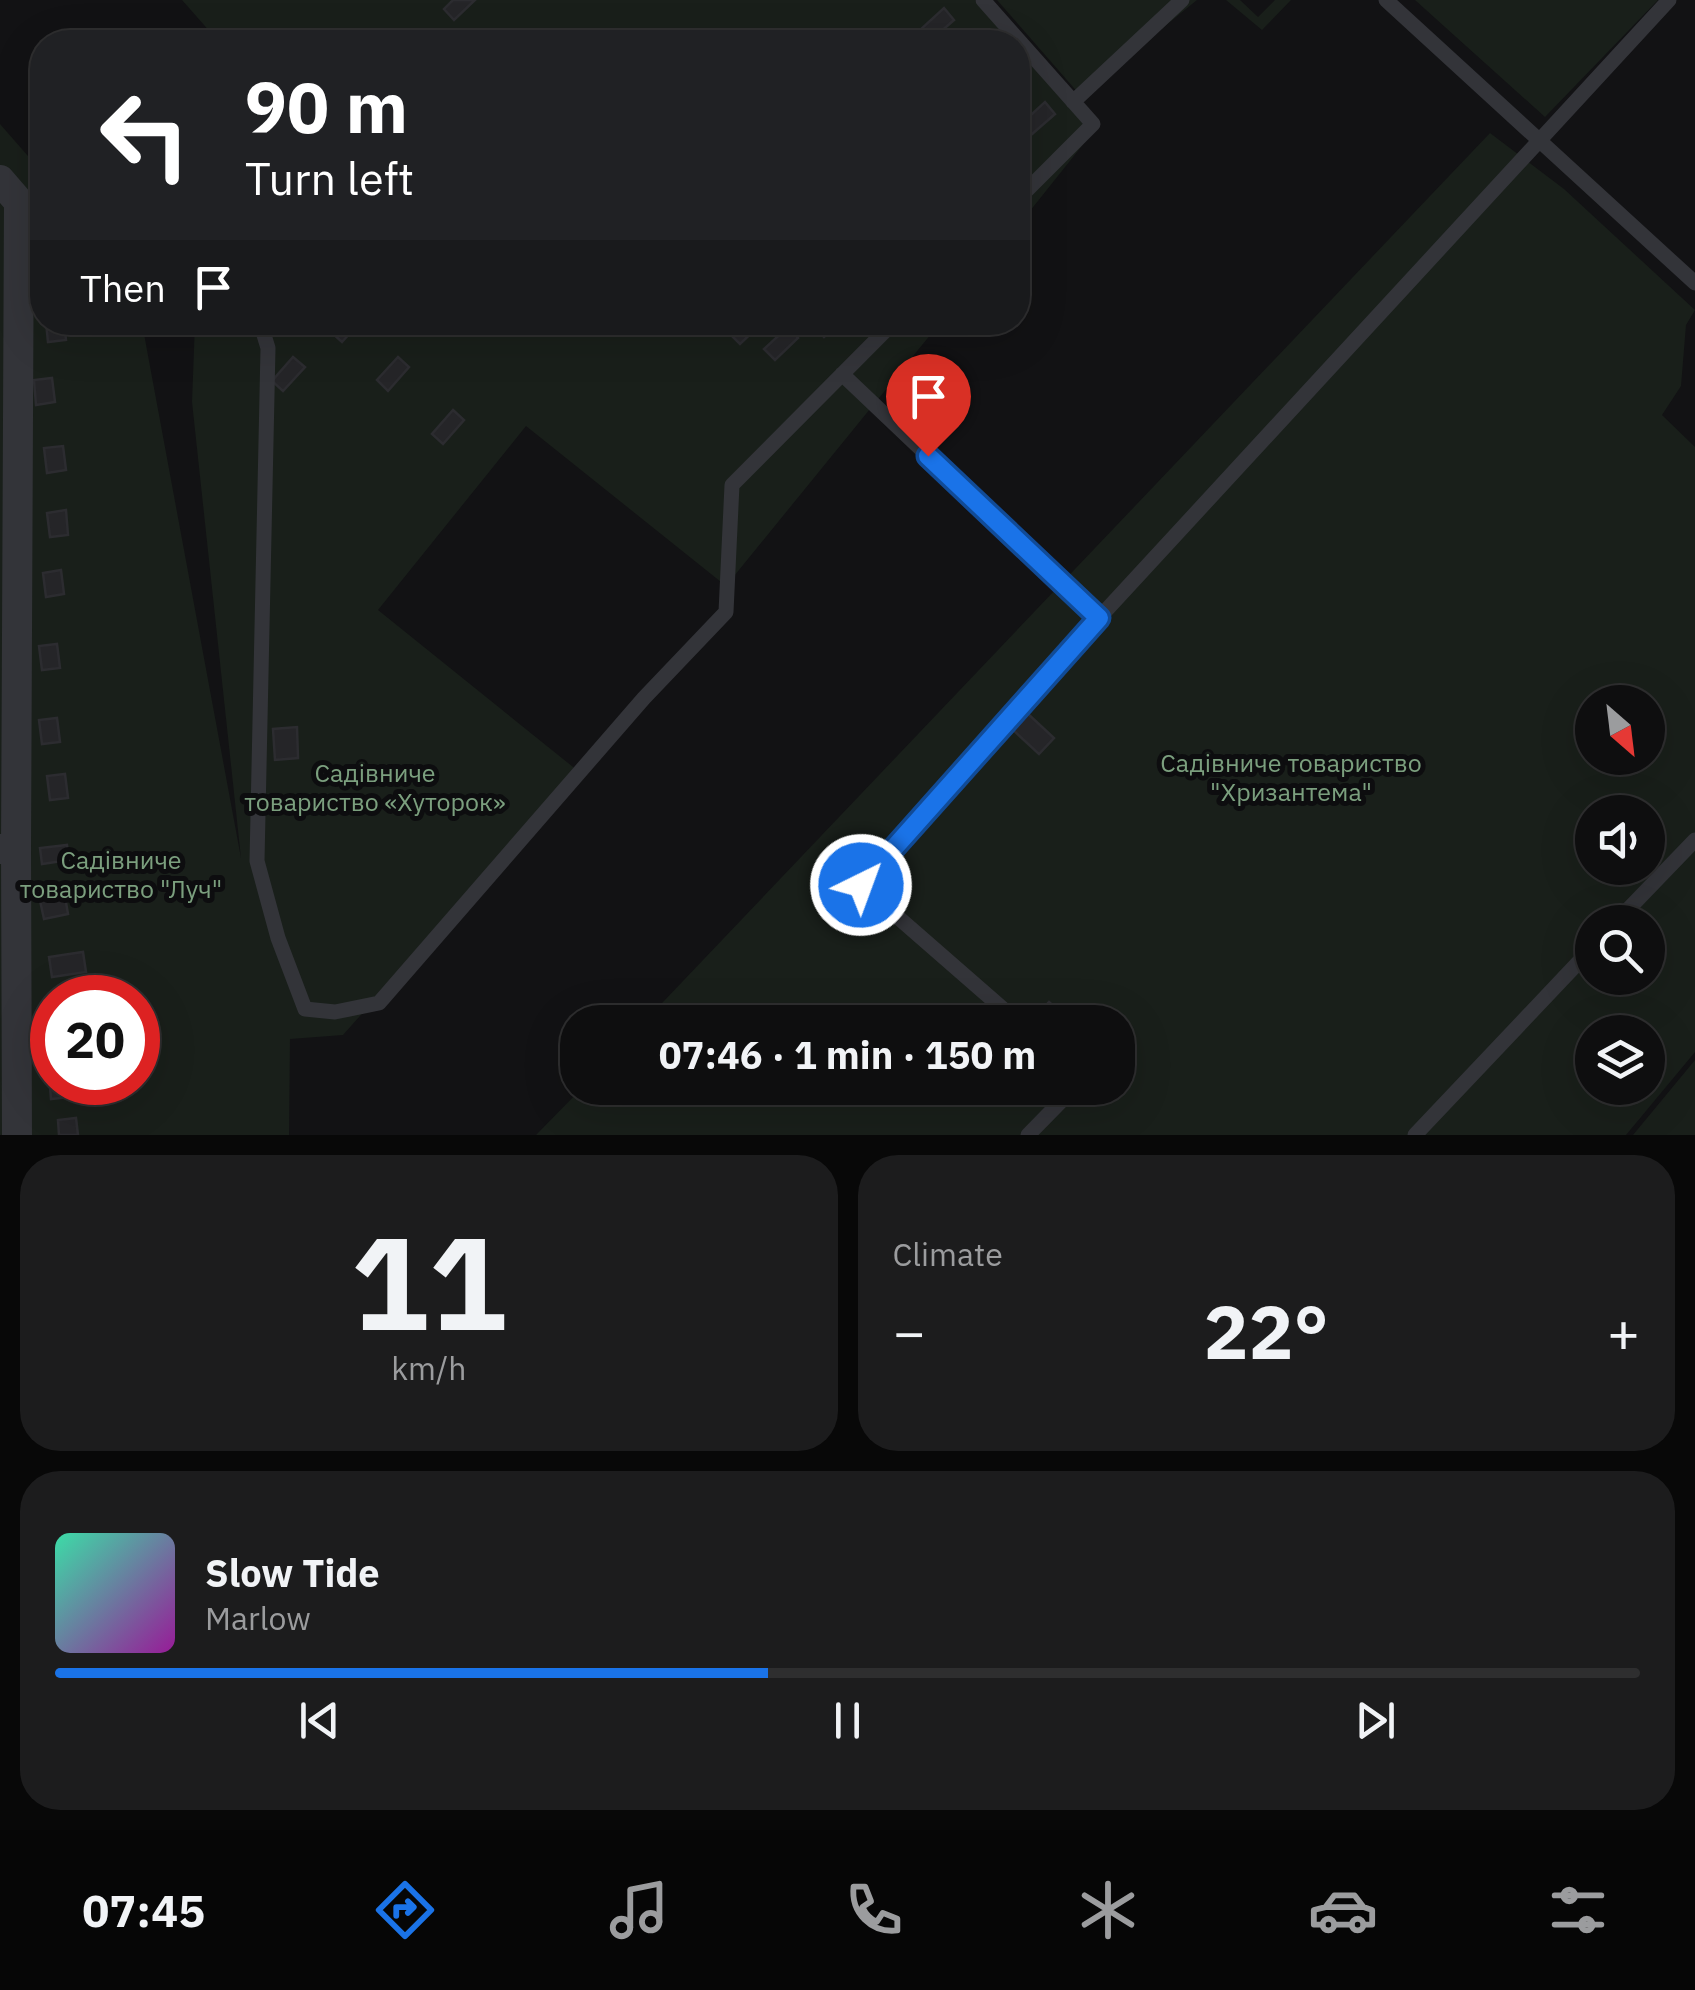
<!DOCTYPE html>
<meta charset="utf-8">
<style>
:root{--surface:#0e0e0f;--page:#1c1c1d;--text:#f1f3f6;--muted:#9b9c9e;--line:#2e2e2f;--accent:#1a73e8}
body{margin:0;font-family:"IBM Plex Sans",sans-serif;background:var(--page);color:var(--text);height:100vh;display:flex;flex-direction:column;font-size:38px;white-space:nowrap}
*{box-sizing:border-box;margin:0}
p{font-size:32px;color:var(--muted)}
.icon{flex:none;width:55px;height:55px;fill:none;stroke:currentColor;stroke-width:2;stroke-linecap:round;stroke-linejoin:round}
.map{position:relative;height:1135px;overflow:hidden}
.details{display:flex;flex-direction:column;gap:20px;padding:20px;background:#080808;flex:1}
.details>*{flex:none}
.hud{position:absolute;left:30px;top:30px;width:1000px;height:305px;border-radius:40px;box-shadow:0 10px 40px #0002,0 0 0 2px var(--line);background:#202124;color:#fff;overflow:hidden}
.needle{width:65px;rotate:152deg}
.fabs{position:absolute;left:1575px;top:685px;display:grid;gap:20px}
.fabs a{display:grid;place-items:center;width:90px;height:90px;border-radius:50%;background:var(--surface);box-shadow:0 10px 40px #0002,0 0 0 2px var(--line);font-size:50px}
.speed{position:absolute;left:30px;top:975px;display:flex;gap:20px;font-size:50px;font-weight:700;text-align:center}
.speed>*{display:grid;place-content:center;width:130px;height:130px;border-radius:50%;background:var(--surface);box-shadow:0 10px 40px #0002,0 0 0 2px var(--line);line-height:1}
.speed .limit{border:15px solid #d22;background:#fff;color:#111}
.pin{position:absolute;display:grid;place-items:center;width:85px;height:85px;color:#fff;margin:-102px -42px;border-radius:50% 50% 50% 0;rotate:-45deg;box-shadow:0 0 10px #0007}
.pin .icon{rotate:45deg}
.me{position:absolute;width:110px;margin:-55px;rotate:42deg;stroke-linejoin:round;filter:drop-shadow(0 0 8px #0008)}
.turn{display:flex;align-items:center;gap:35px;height:210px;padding:0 50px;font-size:45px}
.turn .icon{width:130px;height:130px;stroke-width:2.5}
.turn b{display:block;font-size:70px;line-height:85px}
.then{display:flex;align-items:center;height:95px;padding:0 50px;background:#0003;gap:20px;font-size:38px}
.big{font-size:75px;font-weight:700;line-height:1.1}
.details .card{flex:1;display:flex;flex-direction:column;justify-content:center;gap:15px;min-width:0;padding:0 35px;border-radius:40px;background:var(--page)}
.details .dial{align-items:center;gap:0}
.dial b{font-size:130px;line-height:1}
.song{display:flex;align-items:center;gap:30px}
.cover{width:120px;height:120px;border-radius:15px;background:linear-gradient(135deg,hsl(160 70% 55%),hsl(300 70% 35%))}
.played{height:10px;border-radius:5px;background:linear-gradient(90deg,var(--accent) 45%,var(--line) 45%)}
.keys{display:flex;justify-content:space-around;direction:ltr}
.heat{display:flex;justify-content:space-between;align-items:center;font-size:55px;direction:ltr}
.details .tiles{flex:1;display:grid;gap:20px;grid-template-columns:1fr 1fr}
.card:last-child{grid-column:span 2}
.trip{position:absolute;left:560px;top:1005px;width:575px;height:100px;border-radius:40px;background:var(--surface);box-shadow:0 10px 40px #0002,0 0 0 2px var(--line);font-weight:700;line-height:100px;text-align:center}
.menu{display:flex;height:160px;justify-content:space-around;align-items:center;background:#060606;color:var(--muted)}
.menu .icon{width:70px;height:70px}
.menu .on{color:var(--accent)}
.menu b{font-size:45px;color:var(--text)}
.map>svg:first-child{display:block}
.green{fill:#191f1a;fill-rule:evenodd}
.building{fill:#252528;stroke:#2c2c30;stroke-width:2.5}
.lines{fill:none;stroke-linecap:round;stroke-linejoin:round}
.service{stroke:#333439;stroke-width:15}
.minor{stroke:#333439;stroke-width:30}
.route-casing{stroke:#114b97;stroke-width:25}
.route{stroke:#1a73e8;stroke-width:18}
.labels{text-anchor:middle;stroke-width:10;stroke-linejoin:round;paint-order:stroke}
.park-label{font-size:25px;fill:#7b9f7e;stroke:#0d0d0f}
</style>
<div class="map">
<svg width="1695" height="1135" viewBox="0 0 1695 1135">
<rect width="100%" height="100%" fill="#121214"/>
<path class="green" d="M 182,0 L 975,0 L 1013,42 L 219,42 Z
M 997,0 L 1197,0 L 1080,95 Z
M 1226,0 L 1240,0 L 1258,17 L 1275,0 L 1291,0 L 1262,30 Z
M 1415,0 L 1658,0 L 1545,117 Z
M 1018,47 L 1093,132 L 1018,226 Z
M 0,124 L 42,172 L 42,322 L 142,323 L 241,858 L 192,402 L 195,323 L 940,323 L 726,586 L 526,426 L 378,610 L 578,771 L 343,1035 L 290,1039 L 289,1135 L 0,1135 ZM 52,998 L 138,998 L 138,1082 L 52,1082 Z
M 1490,133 L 1564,189 L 1695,310 L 1686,325 L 1681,386 L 1662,415 L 1695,447 L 1695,1052 L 1626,1135 L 536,1135 L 582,1088 L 1118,1088 L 1118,1022 L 644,1022 ZM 1592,702 L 1648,702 L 1648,758 L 1592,758 ZM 1592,812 L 1648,812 L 1648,868 L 1592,868 ZM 1592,922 L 1648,922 L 1648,978 L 1592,978 ZM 1592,1032 L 1648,1032 L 1648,1088 L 1592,1088 Z
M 1695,1060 L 1695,1135 L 1633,1135 Z"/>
<path class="building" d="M 453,0 L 475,0 L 454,20 L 444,9 Z
M 944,8 L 954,20 L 930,41 L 920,30 Z
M 1045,102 L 1055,114 L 1031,135 L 1021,124 Z
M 46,322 L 64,322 L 66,340 L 48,342 Z
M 339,322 L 360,322 L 342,342 L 331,332 Z
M 741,322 L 763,322 L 740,344 L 729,333 Z
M 818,322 L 840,322 L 824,337 L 814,326 Z
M 788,327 L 798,338 L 775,360 L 764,349 Z
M 293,357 L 305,367 L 283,391 L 272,381 Z
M 398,357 L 409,367 L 388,391 L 377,380 Z
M 52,378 L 55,402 L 36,405 L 34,380 Z
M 453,410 L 464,420 L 443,444 L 432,434 Z
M 63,446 L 66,470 L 47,473 L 44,448 Z
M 66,510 L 68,535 L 50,537 L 47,513 Z
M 61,570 L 64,594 L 46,597 L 43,573 Z
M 57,644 L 60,668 L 42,670 L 39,646 Z
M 1027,713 L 1054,738 L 1039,754 L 1012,729 Z
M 57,718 L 60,742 L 42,744 L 39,720 Z
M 297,727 L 298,758 L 275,760 L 273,729 Z
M 65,774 L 68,798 L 50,800 L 47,776 Z
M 67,845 L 69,860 L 42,864 L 40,848 Z
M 64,891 L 68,914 L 44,919 L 39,896 Z
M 83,952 L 86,972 L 52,977 L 49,957 Z
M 1049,1002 L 1071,1022 L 1040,1022 L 1034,1018 Z
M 52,1074 L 52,1082 L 68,1082 L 70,1097 L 51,1099 L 49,1075 Z
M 76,1118 L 78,1135 L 59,1135 L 58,1120 Z"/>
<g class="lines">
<path class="service" d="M 983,0 L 1093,124 L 1018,199
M 1386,0 L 1695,283
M 1073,102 L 1182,0
M 260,322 L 268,348 L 257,861 L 278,938 L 305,1009 L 335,1012 L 379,1003 L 644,698 L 726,612 L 732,485 L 894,322
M 842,374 L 1099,618
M 1616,922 L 1695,840
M 1018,1022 L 861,885 L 1099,618 L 1669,0
M 1028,1135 L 1074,1088
M 1415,1135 L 1592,948"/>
<path class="minor" d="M 0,180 L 19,202 L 16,849
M 0,849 L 16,849 L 17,1135"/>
</g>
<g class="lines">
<defs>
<path id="route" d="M 861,885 L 1099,618 L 928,456"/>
</defs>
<use href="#route" class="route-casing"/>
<use href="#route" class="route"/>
</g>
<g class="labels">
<g class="park-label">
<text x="1291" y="772">Садівниче товариство<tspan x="1291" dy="29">"Хризантема"</tspan></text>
<text x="375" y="782">Садівниче<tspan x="375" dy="29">товариство «Хуторок»</tspan></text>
<text x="121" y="869">Садівниче<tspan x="121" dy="29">товариство "Луч"</tspan></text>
</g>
</g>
</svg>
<div class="fabs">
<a><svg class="needle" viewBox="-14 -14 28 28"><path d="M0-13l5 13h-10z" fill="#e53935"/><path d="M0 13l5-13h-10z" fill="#9b9c9e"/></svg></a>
<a><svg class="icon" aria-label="sound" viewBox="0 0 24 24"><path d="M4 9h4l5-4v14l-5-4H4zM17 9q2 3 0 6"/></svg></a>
<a><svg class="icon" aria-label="search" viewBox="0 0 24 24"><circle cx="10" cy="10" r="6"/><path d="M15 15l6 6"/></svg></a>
<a><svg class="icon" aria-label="layers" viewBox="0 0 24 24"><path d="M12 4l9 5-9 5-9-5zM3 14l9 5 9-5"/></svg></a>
</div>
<div class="speed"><div class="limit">20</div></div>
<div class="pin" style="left:928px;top:456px;background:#d93025"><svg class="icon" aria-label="arrive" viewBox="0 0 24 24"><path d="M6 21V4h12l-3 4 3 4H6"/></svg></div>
<svg class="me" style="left:861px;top:885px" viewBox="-20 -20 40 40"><circle r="17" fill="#1a73e8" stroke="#fff" stroke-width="3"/><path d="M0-11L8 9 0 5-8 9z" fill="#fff"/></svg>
<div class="trip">07:46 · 1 min · 150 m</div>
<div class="hud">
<div class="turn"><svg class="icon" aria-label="left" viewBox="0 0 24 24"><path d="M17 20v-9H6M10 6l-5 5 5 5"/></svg><div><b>90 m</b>Turn left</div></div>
<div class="then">Then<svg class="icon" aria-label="arrive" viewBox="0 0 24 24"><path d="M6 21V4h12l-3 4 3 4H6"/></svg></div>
</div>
</div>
<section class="details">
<div class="tiles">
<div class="card dial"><b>11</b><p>km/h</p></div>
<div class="card"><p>Climate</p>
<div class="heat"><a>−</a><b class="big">22°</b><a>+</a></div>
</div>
<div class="card">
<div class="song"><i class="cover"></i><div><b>Slow Tide</b><p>Marlow</p></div></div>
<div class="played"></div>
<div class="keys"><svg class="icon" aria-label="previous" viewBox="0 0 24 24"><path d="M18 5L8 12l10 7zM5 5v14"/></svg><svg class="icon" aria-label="pause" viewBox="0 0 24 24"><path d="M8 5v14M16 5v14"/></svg><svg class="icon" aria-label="next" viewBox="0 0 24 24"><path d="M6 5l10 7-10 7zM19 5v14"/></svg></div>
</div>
</div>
</section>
<nav class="menu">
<b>07:45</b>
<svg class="icon on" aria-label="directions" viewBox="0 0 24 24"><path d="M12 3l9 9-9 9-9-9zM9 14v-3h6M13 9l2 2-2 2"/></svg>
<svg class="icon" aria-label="music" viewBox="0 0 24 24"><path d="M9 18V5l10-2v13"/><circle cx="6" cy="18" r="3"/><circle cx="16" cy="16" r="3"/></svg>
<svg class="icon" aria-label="phone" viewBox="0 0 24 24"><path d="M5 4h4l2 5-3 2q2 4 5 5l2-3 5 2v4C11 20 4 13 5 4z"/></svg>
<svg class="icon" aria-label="climate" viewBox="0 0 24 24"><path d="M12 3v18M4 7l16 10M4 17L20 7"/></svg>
<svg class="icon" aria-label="car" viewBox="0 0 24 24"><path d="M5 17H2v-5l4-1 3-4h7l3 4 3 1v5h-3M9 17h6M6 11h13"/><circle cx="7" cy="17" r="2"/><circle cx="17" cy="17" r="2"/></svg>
<svg class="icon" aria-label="filters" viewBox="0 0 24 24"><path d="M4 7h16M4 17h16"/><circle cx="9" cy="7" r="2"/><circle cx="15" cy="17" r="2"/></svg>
</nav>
